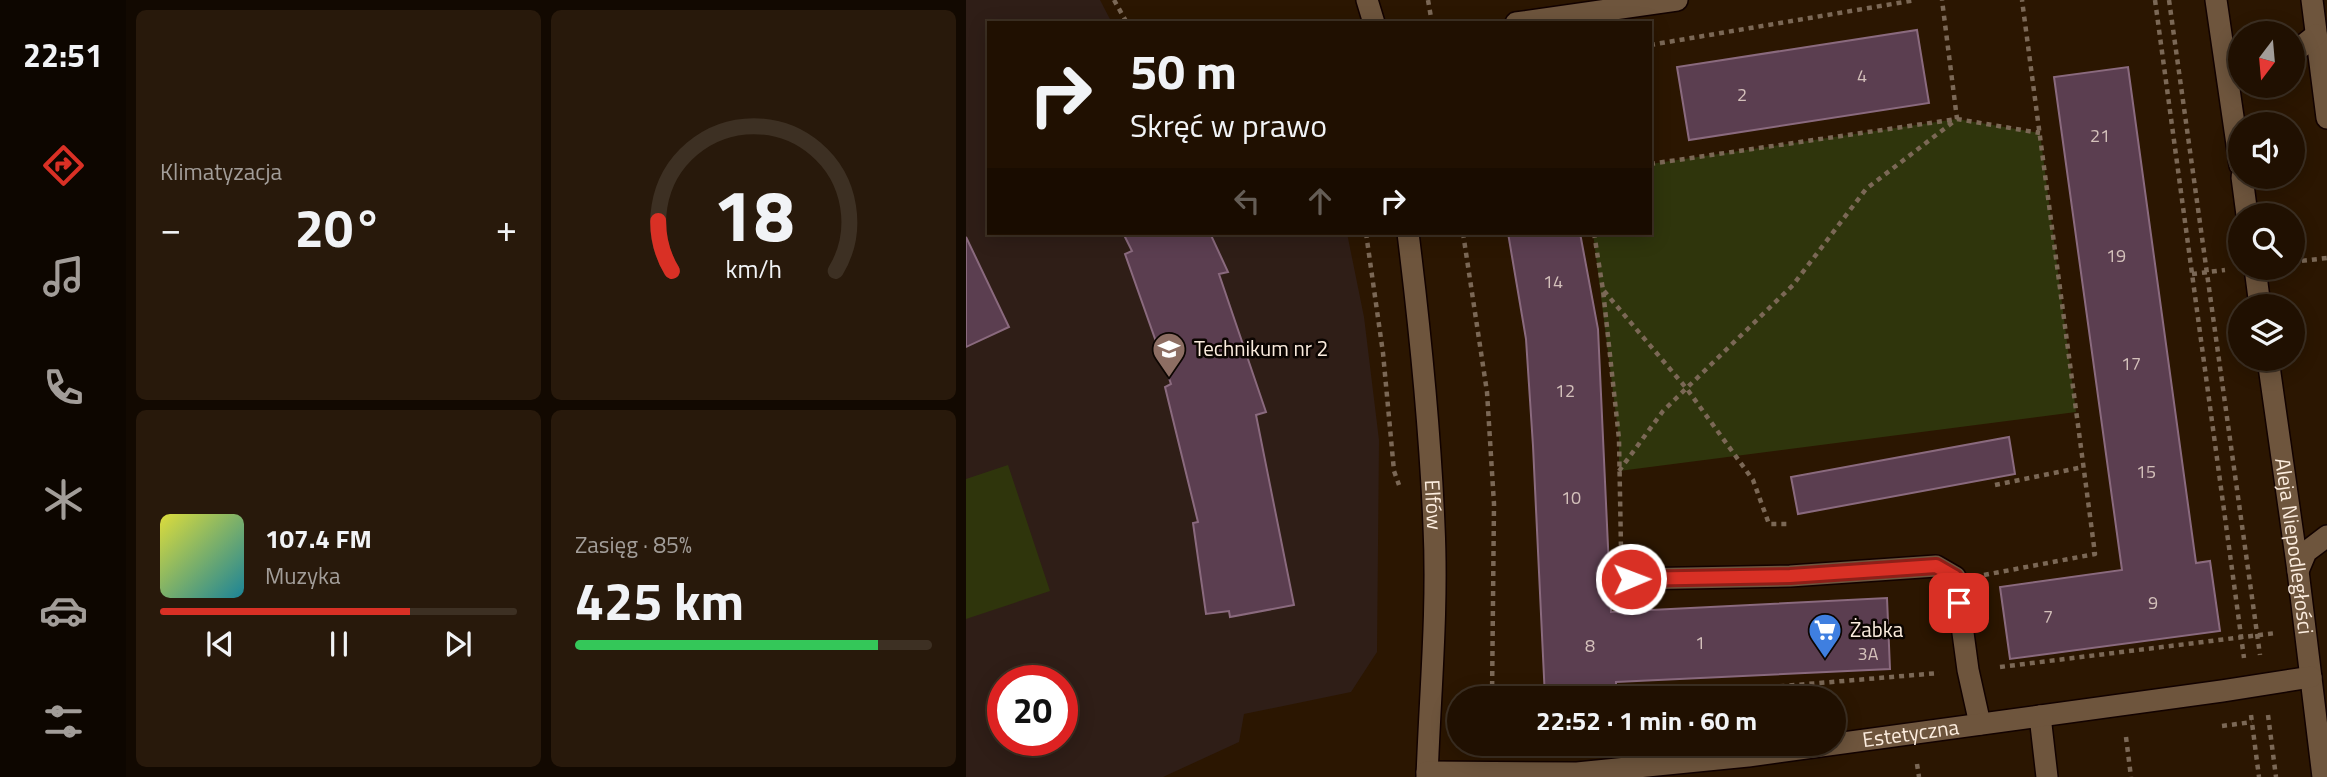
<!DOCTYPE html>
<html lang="pl">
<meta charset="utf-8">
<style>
:root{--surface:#201001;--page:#28190b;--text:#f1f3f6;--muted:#a29d99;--line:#3d3023;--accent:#d93025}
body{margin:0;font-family:"Titillium Web",sans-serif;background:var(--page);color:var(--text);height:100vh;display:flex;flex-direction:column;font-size:26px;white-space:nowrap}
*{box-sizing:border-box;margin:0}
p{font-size:23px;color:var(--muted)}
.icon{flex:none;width:38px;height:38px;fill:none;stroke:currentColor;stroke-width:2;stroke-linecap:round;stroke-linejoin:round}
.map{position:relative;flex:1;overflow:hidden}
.panel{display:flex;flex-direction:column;gap:10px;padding:10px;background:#120901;width:840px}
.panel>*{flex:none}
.guide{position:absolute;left:21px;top:21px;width:665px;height:214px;border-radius:0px;box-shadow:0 4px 18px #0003,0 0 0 2px var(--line);background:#201001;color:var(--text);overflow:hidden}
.needle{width:46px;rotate:196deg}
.fabs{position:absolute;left:1262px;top:21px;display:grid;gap:14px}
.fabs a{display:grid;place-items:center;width:77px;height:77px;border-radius:50%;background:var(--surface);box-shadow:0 4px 18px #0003,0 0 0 2px var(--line);font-size:35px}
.speed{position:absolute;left:21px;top:665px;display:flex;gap:14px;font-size:35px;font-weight:700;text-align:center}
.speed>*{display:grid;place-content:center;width:91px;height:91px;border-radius:50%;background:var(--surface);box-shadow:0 4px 18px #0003,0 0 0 2px var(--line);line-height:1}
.speed .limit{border:10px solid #d22;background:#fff;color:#111}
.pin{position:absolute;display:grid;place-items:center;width:60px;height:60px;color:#fff;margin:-30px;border-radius:14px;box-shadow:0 4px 10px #0006}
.me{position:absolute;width:77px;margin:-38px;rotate:89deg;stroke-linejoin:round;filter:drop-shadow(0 0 5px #0008)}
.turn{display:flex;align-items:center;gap:24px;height:147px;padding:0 28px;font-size:32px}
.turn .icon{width:91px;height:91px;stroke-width:2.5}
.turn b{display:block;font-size:49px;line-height:60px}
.lanes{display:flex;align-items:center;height:66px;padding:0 28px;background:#0003;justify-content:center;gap:35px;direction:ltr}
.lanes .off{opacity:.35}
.big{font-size:52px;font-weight:700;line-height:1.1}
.panel .card{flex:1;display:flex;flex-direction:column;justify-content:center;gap:10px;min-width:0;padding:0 24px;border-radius:10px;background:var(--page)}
.panel .dial{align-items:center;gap:0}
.dial svg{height:182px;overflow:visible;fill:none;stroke:var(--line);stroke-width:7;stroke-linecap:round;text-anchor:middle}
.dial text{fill:var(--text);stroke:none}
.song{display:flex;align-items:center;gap:21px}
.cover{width:84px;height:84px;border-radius:10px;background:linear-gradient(135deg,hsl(60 70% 55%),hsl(190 70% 35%))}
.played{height:7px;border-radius:4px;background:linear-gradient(90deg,var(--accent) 70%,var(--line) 70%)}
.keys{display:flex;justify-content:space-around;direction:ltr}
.heat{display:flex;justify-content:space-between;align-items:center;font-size:38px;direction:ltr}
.charge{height:10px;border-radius:5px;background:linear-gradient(90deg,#34c759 85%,var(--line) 0)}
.panel .tiles{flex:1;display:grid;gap:10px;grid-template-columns:repeat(2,1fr)}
.trip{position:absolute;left:481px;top:686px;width:399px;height:70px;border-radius:35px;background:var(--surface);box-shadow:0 4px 18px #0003,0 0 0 2px var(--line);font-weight:700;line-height:70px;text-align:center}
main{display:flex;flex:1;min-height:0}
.tab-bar{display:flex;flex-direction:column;width:126px;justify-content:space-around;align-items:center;background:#0d0600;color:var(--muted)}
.tab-bar .icon{width:49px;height:49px}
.tab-bar .active{color:var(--accent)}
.tab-bar b{font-size:32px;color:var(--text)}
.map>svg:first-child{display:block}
.education{fill:#2f1e17;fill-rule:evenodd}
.green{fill:#2f350c}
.building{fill:#5b3e50;stroke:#8a6a7e;stroke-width:2}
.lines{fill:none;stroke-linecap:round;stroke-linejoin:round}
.minor-casing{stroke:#120200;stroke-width:24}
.path{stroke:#7b6856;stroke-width:4.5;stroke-dasharray:5 5;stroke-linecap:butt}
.minor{stroke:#6e553d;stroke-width:21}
.route-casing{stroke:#8d1f18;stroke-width:18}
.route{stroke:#d93025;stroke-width:12}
.labels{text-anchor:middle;stroke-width:5;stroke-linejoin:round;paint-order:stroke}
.number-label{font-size:18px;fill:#d4c1bb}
.poi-label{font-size:21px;fill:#fceddf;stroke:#0c0501;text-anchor:start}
.street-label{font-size:21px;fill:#fceddf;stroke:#0c0501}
</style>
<main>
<nav class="tab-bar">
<b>22:51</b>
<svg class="icon active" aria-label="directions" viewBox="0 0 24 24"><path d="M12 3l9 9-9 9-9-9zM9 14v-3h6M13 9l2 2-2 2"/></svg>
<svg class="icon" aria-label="music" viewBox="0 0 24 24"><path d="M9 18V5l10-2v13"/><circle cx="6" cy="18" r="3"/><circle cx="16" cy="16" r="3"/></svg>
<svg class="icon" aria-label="phone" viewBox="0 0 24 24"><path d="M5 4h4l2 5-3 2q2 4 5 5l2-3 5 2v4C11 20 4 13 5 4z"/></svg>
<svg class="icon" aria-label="climate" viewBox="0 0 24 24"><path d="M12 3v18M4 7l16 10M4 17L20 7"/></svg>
<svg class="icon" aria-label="car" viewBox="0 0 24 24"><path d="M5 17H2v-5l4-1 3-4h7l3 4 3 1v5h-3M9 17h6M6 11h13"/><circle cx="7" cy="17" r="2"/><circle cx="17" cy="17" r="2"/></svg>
<svg class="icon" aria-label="filters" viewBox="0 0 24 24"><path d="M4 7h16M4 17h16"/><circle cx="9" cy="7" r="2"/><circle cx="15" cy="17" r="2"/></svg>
</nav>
<section class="panel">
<div class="tiles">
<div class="card"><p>Klimatyzacja</p>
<div class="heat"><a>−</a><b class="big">20°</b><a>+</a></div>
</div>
<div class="card dial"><svg viewBox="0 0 100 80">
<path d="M14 69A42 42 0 1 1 86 69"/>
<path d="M14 69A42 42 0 0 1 8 47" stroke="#d93025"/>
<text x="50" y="56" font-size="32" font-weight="700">18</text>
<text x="50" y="72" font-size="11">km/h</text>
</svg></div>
<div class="card">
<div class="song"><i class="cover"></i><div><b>107.4 FM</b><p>Muzyka</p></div></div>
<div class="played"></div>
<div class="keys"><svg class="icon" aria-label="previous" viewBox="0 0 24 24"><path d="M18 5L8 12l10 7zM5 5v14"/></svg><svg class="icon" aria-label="pause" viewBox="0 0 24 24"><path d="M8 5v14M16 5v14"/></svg><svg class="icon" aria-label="next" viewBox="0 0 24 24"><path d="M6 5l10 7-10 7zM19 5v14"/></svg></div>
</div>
<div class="card"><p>Zasięg · 85%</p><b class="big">425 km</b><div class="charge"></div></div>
</div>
</section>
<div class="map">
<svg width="1361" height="777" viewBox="0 0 1361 777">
<rect width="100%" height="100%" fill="#2b1601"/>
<path class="education" d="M 0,0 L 134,0 L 146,23 L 23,23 L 23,233 L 381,233 L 398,317 L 413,440 L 411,652 L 385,692 L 278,714 L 273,742 L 197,777 L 0,777 ZM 37,681 L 96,681 L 96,740 L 37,740 Z"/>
<path class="green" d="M 991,119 L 1074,133 L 1110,412 L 653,471 L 653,439 L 627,233 L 684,233 L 684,164 Z
M 42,465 L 84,591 L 0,619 L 0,479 Z"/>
<path class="building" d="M 951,30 L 963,103 L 723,140 L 711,67 Z
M 1162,67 L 1230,563 L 1244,561 L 1254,631 L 1044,659 L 1034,587 L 1156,570 L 1088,77 Z
M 157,233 L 244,233 L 262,272 L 253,274 L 300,412 L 290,415 L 328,605 L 264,617 L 263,611 L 240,614 L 227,523 L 232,522 L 199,387 L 205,384 L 159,254 L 166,251 Z
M 542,233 L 614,233 L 632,329 L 645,612 L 921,598 L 924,669 L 650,682 L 650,696 L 579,698 L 567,446 L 560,339 Z
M 0,237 L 43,327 L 0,347 Z
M 1043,437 L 1049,474 L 832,514 L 825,477 Z"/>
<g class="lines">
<defs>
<g id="minor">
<path d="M 401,0 L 408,23"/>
<path d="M 1250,0 L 1274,165"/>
<path d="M 1346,0 L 1361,118"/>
<path d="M 550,23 L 711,0"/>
<path d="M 1326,54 L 1350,35"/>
<path d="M 1276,177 L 1281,215"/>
<path id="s1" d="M 442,233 C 454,330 464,428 468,526 C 472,610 464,693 461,777"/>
<path d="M 1289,268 L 1294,306"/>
<path id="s2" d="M 1302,359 L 1332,571 L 1357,777"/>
<path d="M 1332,571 L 1340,552 L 1361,536"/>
<path d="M 665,579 L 824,576 L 970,566 L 989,577 L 990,581 L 1002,670 L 1014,724"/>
<path d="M 1074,716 L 1081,777"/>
<path id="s3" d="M 461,772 L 611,773 L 782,756 L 1256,691 L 1345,677"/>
</g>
</defs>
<use href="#minor" class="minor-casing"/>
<path class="path" d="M 148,0 L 161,23
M 462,0 L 466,23
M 1189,0 L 1278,658
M 1203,0 L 1294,655
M 684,45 L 950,0
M 684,164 L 991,119 L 1074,133
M 400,233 L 417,353 L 428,471 L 433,485
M 497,233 L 521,392 L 528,504 L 526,698
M 628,233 L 637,290 L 653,439 L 655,549
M 1326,262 L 1361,258
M 1226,274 L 1259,270
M 638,291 L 721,389 L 787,480 L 803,524 L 824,524
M 653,471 L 697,411 L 827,285 L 900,189 L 991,119 L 976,0
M 1029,485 L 1117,467
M 1018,575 L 1129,554 L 1056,0
M 1034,667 L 1310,633
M 495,696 L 525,698
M 674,698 L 973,673
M 1285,715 L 1293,777
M 1302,715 L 1310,777
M 1256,726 L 1286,722
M 1160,737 L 1165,777
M 951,764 L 953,777"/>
<use href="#minor" class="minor"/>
</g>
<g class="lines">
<defs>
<path id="route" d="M 665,579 L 824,576 L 970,566 L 989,577 L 993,603"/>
</defs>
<use href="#route" class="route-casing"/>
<use href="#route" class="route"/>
</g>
<defs>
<symbol id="school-pin" viewBox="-11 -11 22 30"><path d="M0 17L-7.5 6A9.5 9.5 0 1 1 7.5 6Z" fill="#8d6e63" stroke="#0c0501"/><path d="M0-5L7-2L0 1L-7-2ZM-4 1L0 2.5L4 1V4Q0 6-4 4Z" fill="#fff"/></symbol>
<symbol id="supermarket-pin" viewBox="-11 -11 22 30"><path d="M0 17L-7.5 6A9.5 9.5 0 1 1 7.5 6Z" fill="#3f7fe0" stroke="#0c0501"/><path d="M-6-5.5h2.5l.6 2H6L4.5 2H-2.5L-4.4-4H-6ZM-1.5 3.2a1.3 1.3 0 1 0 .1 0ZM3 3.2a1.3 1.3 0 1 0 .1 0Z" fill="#fff"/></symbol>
</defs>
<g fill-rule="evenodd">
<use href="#school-pin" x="184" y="330" width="38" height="52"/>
<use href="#supermarket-pin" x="840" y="611" width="38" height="52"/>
</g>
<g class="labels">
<g class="number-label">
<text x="896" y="82">4</text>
<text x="776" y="101">2</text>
<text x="1134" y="142">21</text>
<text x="1150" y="262">19</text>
<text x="587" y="288">14</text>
<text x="1165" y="370">17</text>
<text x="599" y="397">12</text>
<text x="1180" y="478">15</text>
<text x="605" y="504">10</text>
<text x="1187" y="609">9</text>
<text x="1082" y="623">7</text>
<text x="734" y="649">1</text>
<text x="624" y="652">8</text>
<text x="902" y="660">3A</text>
</g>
<g class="poi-label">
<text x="228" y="356">Technikum nr 2</text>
<text x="884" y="637">Żabka</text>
</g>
<g class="street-label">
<text dy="7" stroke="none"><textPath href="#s1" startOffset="273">Elfów</textPath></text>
<text dy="7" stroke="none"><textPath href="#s2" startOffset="189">Aleja Niepodległości</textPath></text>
<text dy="7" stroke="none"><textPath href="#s3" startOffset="486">Estetyczna</textPath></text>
</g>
</g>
</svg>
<div class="fabs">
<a><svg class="needle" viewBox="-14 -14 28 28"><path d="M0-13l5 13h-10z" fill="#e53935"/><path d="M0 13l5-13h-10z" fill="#a29d99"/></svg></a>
<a><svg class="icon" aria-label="sound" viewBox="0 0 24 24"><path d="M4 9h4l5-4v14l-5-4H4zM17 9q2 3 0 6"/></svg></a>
<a><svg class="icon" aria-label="search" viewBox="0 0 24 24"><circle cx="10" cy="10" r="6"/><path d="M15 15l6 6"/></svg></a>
<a><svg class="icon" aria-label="layers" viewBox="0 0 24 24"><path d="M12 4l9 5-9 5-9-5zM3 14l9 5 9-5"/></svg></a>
</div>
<div class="speed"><div class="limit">20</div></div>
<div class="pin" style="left:993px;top:603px;background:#d93025"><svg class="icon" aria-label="arrive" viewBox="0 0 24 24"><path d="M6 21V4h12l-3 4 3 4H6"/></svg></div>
<svg class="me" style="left:665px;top:579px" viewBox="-20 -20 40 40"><circle r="17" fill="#d93025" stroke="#fff" stroke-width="3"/><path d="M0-11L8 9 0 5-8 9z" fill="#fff"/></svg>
<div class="trip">22:52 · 1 min · 60 m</div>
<div class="guide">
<div class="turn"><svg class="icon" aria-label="right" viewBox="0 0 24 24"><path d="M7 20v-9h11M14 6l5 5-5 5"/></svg><div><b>50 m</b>Skręć w prawo</div></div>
<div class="lanes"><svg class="icon off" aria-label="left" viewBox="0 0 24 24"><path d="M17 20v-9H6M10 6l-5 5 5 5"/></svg><svg class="icon off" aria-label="ahead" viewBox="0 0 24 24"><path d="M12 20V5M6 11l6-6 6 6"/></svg><svg class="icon" aria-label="right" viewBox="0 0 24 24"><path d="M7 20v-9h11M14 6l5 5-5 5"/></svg></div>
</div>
</div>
</main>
